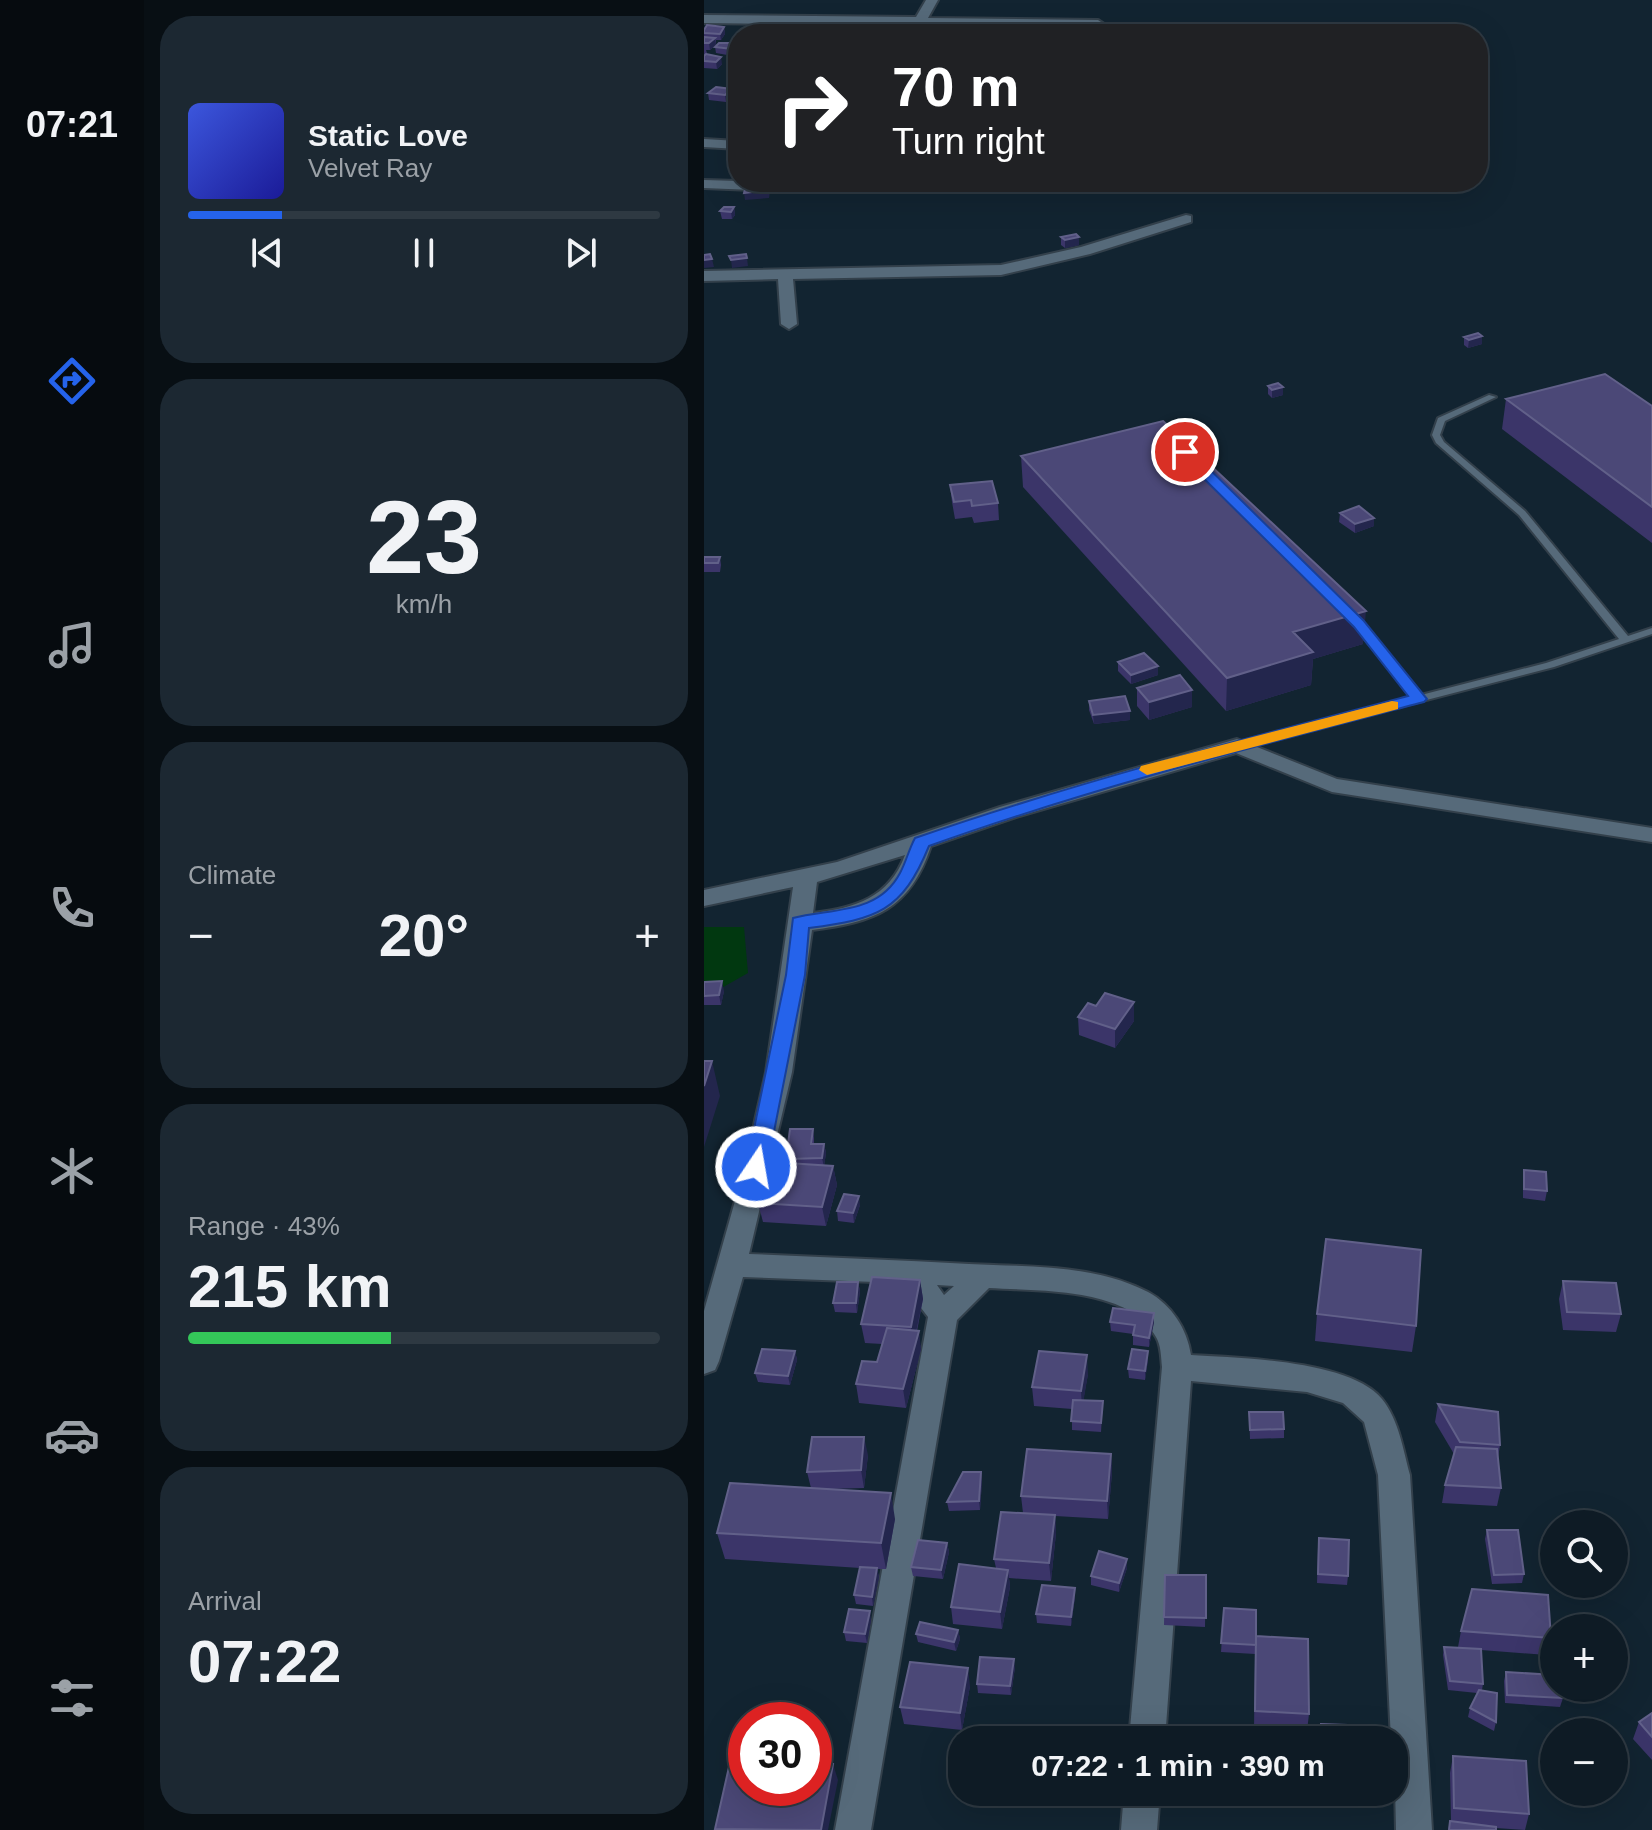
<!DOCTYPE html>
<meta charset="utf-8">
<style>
:root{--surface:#0e1b25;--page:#1c2832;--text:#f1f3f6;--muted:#9ba1a7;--line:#2e3942;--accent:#2563eb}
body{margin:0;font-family:Helvetica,sans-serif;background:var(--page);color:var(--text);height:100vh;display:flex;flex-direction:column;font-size:30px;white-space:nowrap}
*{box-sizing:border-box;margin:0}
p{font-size:26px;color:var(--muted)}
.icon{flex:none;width:44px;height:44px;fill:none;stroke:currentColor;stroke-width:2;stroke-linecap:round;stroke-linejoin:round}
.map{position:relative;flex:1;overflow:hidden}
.sheet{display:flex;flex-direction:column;gap:16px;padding:16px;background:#080f14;width:560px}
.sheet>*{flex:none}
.top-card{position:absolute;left:24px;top:24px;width:760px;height:168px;border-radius:32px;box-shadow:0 8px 32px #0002,0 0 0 2px var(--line);background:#202124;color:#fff;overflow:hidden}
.controls{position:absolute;left:836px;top:1510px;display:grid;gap:16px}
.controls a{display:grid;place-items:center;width:88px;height:88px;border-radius:50%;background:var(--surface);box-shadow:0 8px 32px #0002,0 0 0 2px var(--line);font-size:40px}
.speed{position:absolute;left:24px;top:1702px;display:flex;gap:16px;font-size:40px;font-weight:700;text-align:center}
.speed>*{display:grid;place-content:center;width:104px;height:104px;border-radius:50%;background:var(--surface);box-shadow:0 8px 32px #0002,0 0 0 2px var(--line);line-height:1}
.speed .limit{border:12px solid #d22;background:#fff;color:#111}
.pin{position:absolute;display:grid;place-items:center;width:68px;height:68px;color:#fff;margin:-34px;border:4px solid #fff;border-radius:50%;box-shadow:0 2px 8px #0007}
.me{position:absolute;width:88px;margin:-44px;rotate:12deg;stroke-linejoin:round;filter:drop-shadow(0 0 6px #0008)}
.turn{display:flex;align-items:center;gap:28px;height:168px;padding:0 32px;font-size:36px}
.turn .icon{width:104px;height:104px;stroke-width:2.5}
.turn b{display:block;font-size:56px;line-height:68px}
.big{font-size:60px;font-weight:700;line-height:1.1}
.sheet .widget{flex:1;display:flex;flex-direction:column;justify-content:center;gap:12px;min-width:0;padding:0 28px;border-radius:32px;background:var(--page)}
.sheet .dial{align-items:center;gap:0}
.dial b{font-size:104px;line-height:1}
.song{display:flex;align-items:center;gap:24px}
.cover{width:96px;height:96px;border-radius:12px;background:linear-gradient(135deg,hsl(230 70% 55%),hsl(240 70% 35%))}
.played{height:8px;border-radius:4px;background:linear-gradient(90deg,var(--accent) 20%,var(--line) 20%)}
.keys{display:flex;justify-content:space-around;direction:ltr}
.heat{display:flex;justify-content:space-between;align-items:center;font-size:44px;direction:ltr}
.charge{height:12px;border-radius:6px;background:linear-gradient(90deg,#34c759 43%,var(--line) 0)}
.trip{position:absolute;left:244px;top:1726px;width:460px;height:80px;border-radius:32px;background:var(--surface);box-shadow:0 8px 32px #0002,0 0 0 2px var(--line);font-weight:700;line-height:80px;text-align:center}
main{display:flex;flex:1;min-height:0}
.menu{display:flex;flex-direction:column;width:144px;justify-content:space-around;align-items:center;background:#060b0f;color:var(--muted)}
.menu .icon{width:56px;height:56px}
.menu .selected{color:var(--accent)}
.menu b{font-size:36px;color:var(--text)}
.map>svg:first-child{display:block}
.green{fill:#013810}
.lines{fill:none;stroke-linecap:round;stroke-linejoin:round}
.service-casing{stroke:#33404b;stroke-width:4}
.minor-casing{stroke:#33404b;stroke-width:4}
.service{fill:#566a7a;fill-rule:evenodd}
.minor{fill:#566a7a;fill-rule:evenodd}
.wall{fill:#3b3569}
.shaded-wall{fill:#23264d}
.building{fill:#4b4877;stroke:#616089;stroke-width:2}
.route{fill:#2563eb;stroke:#184099;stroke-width:2}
.slow{fill:#f59e0b}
</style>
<main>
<nav class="menu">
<b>07:21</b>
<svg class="icon selected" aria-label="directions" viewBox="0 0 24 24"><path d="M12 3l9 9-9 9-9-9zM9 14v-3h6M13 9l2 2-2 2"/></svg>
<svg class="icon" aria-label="music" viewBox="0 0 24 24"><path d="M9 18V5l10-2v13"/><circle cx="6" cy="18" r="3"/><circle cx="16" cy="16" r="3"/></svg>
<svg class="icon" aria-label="phone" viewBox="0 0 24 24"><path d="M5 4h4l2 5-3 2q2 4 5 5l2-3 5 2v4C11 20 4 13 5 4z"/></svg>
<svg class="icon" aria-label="climate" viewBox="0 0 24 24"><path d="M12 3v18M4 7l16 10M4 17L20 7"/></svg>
<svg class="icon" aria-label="car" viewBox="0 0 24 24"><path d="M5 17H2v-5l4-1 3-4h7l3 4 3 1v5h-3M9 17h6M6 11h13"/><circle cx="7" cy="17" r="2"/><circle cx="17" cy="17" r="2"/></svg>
<svg class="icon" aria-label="filters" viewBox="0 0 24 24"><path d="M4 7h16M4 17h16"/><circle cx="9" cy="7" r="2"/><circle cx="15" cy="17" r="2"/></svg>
</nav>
<section class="sheet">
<div class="widget">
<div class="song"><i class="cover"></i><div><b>Static Love</b><p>Velvet Ray</p></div></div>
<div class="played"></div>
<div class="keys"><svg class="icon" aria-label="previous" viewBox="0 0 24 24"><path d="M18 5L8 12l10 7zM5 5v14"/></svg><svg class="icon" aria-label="pause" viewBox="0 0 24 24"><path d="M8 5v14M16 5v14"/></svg><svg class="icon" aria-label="next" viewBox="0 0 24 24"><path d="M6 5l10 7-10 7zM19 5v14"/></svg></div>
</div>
<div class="widget dial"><b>23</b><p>km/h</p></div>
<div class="widget"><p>Climate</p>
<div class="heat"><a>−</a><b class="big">20°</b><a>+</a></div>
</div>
<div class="widget"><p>Range · 43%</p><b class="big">215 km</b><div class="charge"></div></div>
<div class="widget"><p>Arrival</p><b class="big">07:22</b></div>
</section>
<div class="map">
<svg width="948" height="1830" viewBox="0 0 948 1830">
<rect width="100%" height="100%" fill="#122431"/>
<path class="green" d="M 0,927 L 40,927 L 44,973 L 0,998 Z"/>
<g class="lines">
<defs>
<path id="service" d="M 785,395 L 792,397 L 741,421 L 736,435 L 740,442 L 821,511 L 924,636 L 948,628 L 948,634 L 850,667 L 537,748 L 529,748 L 528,746 L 529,744 L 708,697 L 647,622 L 647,618 L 655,618 L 717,695 L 842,663 L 915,639 L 815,515 L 732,443 L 728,435 L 734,418 Z"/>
<path id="minor" d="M 222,0 L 234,0 L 224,18 L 394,20 L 400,24 L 394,28 L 0,23 L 0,15 L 212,17 Z
M 0,139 L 34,141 L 34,149 L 0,147 Z
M 0,180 L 68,182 L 49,190 L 0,188 Z
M 482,215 L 487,216 L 487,222 L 386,254 L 297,275 L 89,279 L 93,324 L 85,329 L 77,324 L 74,279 L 0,281 L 0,271 L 297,265 L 377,247 Z
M 533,739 L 633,779 L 948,828 L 948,842 L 628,792 L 532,753 L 312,817 L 227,846 C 206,910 170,922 108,930 L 88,1072 L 45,1254 C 118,1257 192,1260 265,1264 C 324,1267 390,1264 444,1292 C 468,1305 483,1329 487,1355 C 535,1358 646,1360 678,1399 C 695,1420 699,1450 706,1475 L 728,1830 L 692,1830 L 690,1740 L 687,1740 L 674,1475 L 660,1422 L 639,1403 L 603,1392 L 487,1381 L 461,1740 L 425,1740 L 458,1367 C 457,1357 457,1345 452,1337 C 426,1287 334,1291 285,1288 L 253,1320 L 167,1830 L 131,1830 L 224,1317 L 198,1283 L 39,1277 L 15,1361 L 11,1370 L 0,1374 L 0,1311 L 40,1169 L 62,1072 L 89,887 L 0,906 L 0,890 L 133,862 L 296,807 ZM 201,855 C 185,898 151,908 109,913 L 113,882 ZM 233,1285 L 250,1286 L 240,1295 Z
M 420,1792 L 456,1792 L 453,1830 L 417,1830 Z"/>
</defs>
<use href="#service" class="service-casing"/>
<use href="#minor" class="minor-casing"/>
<use href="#service" class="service"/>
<use href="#minor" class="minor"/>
</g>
<path class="wall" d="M 20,27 L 21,34 L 17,40 L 12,40 L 12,44 L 6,50 L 2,50 L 3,53 L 0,55 L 0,30 Z
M 32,43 L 33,50 L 29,56 L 12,53 L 11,47 Z
M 0,56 L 18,64 L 13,69 L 0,68 Z
M 28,89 L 29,96 L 22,102 L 5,100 L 4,93 Z
M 30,207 L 31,215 L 28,219 L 18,219 L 16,211 Z
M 357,237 L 375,237 L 375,245 L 361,248 L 357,245 Z
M 760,337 L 778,344 L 764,348 L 760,345 Z
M 564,386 L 579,387 L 579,395 L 568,398 L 564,394 Z
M 802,399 L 948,406 L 948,543 L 798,429 Z
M 317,456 L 659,644 L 609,659 L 607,685 L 522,711 L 319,487 Z
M 246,485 L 294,503 L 295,520 L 270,523 L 268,517 L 251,519 L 248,502 Z
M 636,513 L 670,526 L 651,533 L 635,522 Z
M 0,557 L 16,557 L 17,565 L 16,572 L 0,572 Z
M 414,662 L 454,666 L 454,675 L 427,684 L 414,671 Z
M 433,688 L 488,707 L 445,720 L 433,706 Z
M 385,701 L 426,711 L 426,720 L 390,724 L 385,710 Z
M 0,982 L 20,991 L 17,1005 L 0,1005 Z
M 392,1006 L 430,1021 L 411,1048 L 375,1035 L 374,1017 Z
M 109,1129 L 110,1138 L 110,1144 L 120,1144 L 122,1153 L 120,1166 L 129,1166 L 133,1185 L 122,1226 L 59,1222 L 54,1203 L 78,1179 L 86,1164 L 85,1161 L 78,1161 L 76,1152 L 84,1144 Z
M 820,1170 L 843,1191 L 841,1201 L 819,1198 L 819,1179 Z
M 156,1205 L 150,1223 L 134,1221 L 133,1211 Z
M 216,1280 L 219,1299 L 213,1331 L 217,1349 L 202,1408 L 155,1403 L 152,1384 L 173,1362 L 178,1344 L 161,1343 L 157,1324 Z
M 859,1281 L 917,1314 L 912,1332 L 859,1330 L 855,1299 Z
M 154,1282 L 156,1291 L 153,1313 L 131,1312 L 129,1303 Z
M 450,1313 L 450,1322 L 445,1347 L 429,1345 L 429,1334 L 407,1331 L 406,1322 Z
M 613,1314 L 712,1326 L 708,1352 L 611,1341 Z
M 91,1351 L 93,1360 L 86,1385 L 54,1382 L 51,1373 Z
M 444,1360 L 441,1380 L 425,1378 L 424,1369 Z
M 384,1374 L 379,1401 L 399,1401 L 397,1432 L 368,1430 L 368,1409 L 330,1406 L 328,1387 Z
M 734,1404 L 796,1445 L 794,1458 L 797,1488 L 793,1506 L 738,1503 L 741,1485 L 750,1454 L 731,1422 Z
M 545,1412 L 580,1429 L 580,1438 L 546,1439 Z
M 407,1454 L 408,1472 L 404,1519 L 351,1516 L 352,1533 L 347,1581 L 305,1578 L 306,1587 L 298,1629 L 249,1624 L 247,1607 L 292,1568 L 290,1559 L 319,1513 L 317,1496 Z
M 164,1455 L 160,1488 L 126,1489 L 191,1519 L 182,1569 L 173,1569 L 175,1577 L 169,1606 L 152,1604 L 150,1595 L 156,1568 L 21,1559 L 13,1533 L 107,1488 L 103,1472 Z
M 277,1472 L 278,1481 L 276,1510 L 245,1511 L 243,1502 Z
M 783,1530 L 820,1574 L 818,1583 L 788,1584 L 781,1539 Z
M 243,1543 L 245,1552 L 239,1579 L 209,1576 L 207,1567 Z
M 614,1547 L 644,1576 L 643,1585 L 613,1583 Z
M 423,1559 L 423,1568 L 415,1592 L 387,1585 L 387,1576 Z
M 461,1575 L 502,1575 L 501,1627 L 460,1625 Z
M 371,1597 L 367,1626 L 333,1623 L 332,1614 Z
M 520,1608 L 552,1644 L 605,1714 L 603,1731 L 550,1728 L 551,1654 L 517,1652 Z
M 167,1620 L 163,1643 L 142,1641 L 140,1632 Z
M 254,1630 L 256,1639 L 252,1651 L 214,1642 L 212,1634 Z
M 757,1631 L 847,1638 L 843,1655 L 777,1650 L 779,1684 L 778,1690 L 792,1722 L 790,1731 L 764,1717 L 766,1708 L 773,1693 L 744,1690 L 739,1655 L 740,1647 L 754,1647 Z
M 311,1667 L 307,1695 L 274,1693 L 273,1684 Z
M 802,1672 L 859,1698 L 856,1707 L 801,1703 L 800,1681 Z
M 266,1686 L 258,1730 L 200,1724 L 196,1707 Z
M 948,1713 L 948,1760 L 929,1739 L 935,1722 Z
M 749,1756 L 825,1814 L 821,1830 L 792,1828 L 792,1830 L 744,1830 L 746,1821 L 747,1821 L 746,1773 Z
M 568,1792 L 613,1792 L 613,1795 L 568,1794 Z
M 617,1792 L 672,1792 L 670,1802 L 617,1800 Z"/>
<path class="shaded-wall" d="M 20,27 L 21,34 L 17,40 L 16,34 Z
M 11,38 L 12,44 L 6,50 L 5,43 Z
M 32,43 L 33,50 L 29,56 L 28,49 Z
M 17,57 L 18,64 L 13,69 L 12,62 Z
M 28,89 L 29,96 L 22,102 L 21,95 Z
M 65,184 L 66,191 L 65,198 L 41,200 L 40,193 Z
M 30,207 L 31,215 L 28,219 L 27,212 Z
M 375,237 L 375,245 L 361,248 L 361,240 Z
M 43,258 L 44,266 L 28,268 L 27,260 Z
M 8,259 L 10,267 L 0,268 L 0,260 Z
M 778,336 L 778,344 L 764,348 L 765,340 Z
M 579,387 L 579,395 L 568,398 L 568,390 Z
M 670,518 L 670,526 L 651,533 L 651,524 Z
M 662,611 L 659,644 L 609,659 L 607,685 L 522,711 L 523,678 L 589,632 Z
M 454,666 L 454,675 L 427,684 L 427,675 Z
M 488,690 L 488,707 L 445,720 L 445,702 Z
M 426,711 L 426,720 L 390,724 L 389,715 Z
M 18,981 L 20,991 L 17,1005 L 15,995 Z
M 430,1002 L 430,1021 L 411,1048 L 411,1029 Z
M 8,1061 L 16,1096 L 0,1147 L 0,1086 Z
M 120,1144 L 122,1153 L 120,1167 L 118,1158 Z
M 129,1166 L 133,1185 L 122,1226 L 118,1207 Z
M 155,1196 L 156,1205 L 150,1223 L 149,1213 Z
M 216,1280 L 219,1299 L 209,1346 L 207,1327 Z
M 154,1282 L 156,1291 L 153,1313 L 152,1303 Z
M 450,1313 L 450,1322 L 445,1347 L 445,1338 Z
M 215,1331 L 217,1349 L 202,1408 L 199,1389 Z
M 91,1351 L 93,1360 L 86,1385 L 84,1376 Z
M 444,1351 L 444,1360 L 441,1380 L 441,1371 Z
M 383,1355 L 384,1374 L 378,1410 L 377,1391 Z
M 160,1437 L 164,1455 L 160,1488 L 157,1470 Z
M 407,1454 L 408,1472 L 404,1519 L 403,1501 Z
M 277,1472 L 278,1481 L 276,1510 L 275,1501 Z
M 187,1493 L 191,1519 L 182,1569 L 177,1543 Z
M 351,1515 L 352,1533 L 347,1581 L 345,1563 Z
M 243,1543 L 245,1552 L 239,1579 L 237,1570 Z
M 423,1559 L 423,1568 L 415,1592 L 415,1583 Z
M 173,1568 L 175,1577 L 169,1606 L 168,1597 Z
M 304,1570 L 306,1587 L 298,1629 L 296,1612 Z
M 371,1588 L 371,1597 L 367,1626 L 367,1617 Z
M 166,1611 L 167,1620 L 163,1643 L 161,1634 Z
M 254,1630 L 256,1639 L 252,1651 L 250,1642 Z
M 310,1659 L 311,1667 L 307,1695 L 306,1686 Z
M 264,1668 L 266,1686 L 258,1730 L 256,1713 Z
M 129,1764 L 134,1780 L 124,1830 L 117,1830 Z"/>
<path class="building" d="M 3,25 L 20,27 L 16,34 L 0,33 L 0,30 Z
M 0,37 L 11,38 L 5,43 L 0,43 Z
M 15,43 L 32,43 L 28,49 L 11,47 Z
M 2,54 L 17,57 L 12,62 L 0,61 L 0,56 Z
M 12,87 L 28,89 L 21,95 L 4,93 Z
M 43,182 L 50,182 L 65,184 L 64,190 L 40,193 Z
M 20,207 L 30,207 L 27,212 L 16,211 Z
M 372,234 L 375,237 L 361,240 L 357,237 Z
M 6,254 L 8,259 L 0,260 L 0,255 Z
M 42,254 L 43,258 L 27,260 L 25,256 Z
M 774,333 L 778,336 L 765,340 L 760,337 Z
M 901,374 L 948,406 L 948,507 L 802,399 Z
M 574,383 L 579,387 L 568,390 L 564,386 Z
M 459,421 L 662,611 L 589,632 L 609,652 L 523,678 L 317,456 Z
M 288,481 L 294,503 L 268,506 L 267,500 L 250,502 L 246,485 Z
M 655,506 L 670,518 L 651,524 L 636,513 Z
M 0,557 L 16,557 L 14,563 L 0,563 Z
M 440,653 L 454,666 L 427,675 L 414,662 Z
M 476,675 L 488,690 L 445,702 L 433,688 Z
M 421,696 L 426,711 L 389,715 L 385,701 Z
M 18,981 L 15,995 L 0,996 L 0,982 Z
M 401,993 L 430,1002 L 411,1029 L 374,1017 L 384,1003 L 392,1006 Z
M 0,1061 L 8,1061 L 0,1086 Z
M 86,1129 L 109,1129 L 107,1144 L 120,1144 L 118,1158 L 85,1159 L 86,1151 L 76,1152 L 77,1144 L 84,1144 Z
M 83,1163 L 129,1166 L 118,1207 L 54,1203 L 62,1178 L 78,1179 Z
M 820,1170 L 842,1172 L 843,1191 L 820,1189 Z
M 140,1194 L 155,1196 L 149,1213 L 133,1211 Z
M 622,1239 L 717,1250 L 712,1326 L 613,1314 Z
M 168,1277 L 216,1280 L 207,1327 L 157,1324 Z
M 859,1281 L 912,1283 L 917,1314 L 863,1312 Z
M 133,1282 L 154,1282 L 152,1303 L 129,1303 Z
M 409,1308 L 450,1313 L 445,1338 L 429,1335 L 431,1325 L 406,1322 Z
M 183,1328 L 215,1331 L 199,1389 L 152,1384 L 158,1361 L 173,1362 Z
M 58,1349 L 91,1351 L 84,1376 L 51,1373 Z
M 428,1349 L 444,1351 L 441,1371 L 424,1369 Z
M 335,1351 L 383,1355 L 377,1391 L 328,1387 Z
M 369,1400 L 399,1401 L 397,1423 L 367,1421 Z
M 734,1404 L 794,1412 L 796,1445 L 756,1442 Z
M 545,1412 L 579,1412 L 580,1429 L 546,1430 Z
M 108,1437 L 160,1437 L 157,1470 L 103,1472 Z
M 752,1447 L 793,1449 L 797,1488 L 741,1485 Z
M 323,1449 L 407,1454 L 403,1501 L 317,1496 Z
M 259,1472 L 277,1472 L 275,1501 L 243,1502 Z
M 26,1483 L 187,1493 L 177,1543 L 13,1533 Z
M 297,1512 L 351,1515 L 345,1563 L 290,1559 Z
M 783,1530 L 814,1530 L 820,1574 L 790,1575 Z
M 615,1538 L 645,1540 L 644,1576 L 614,1574 Z
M 214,1540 L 243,1543 L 237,1570 L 207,1567 Z
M 395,1551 L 423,1559 L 415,1583 L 387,1576 Z
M 255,1564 L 304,1570 L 296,1612 L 247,1607 Z
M 156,1567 L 173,1568 L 168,1597 L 150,1595 Z
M 461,1575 L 502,1575 L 502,1618 L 460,1617 Z
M 338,1585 L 371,1588 L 367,1617 L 332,1614 Z
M 768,1589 L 844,1595 L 847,1638 L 757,1631 Z
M 520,1608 L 552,1610 L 552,1645 L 517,1643 Z
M 145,1609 L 166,1611 L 161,1634 L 140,1632 Z
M 216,1622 L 254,1630 L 250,1642 L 212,1634 Z
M 552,1636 L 604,1639 L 605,1714 L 551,1711 Z
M 740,1647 L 777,1649 L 779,1684 L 746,1681 Z
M 276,1657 L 310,1659 L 306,1686 L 273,1684 Z
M 206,1662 L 264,1668 L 256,1713 L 196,1707 Z
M 802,1672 L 850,1675 L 850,1688 L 858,1688 L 859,1698 L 803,1695 Z
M 775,1690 L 793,1693 L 792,1722 L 766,1708 Z
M 948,1713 L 948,1737 L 935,1722 Z
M 617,1724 L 670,1726 L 671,1740 L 617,1740 Z
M 311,1732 L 354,1735 L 354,1740 L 310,1740 Z
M 749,1756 L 822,1761 L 825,1814 L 750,1808 Z
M 27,1758 L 42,1759 L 42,1788 L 110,1788 L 110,1763 L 129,1764 L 117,1830 L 11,1829 Z
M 746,1821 L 792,1827 L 792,1830 L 745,1830 Z"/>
<path class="route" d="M 476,450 L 486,450 L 660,621 L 723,699 L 720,702 C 553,746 387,788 225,846 C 198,912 173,919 105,928 L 101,975 L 63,1167 L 60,1173 L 45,1173 L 42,1167 L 82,975 L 89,918 C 127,908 174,915 196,873 C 202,862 205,849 211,838 C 373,782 539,739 704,696 L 650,627 L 476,455 Z"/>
<path class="slow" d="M 688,701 L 694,702 L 694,709 L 443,775 L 435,770 L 437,766 Z"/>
</svg>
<div class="controls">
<a><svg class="icon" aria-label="search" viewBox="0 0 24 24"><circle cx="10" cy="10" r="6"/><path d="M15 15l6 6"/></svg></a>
<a>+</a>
<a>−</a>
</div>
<div class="speed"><div class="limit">30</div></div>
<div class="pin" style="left:481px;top:452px;background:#d93025"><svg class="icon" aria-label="arrive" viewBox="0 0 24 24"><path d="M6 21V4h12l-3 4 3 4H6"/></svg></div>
<svg class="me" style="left:52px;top:1167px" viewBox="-20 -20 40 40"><circle r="17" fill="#2563eb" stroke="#fff" stroke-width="3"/><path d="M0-11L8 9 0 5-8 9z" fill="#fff"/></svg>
<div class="trip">07:22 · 1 min · 390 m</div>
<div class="top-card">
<div class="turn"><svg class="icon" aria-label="right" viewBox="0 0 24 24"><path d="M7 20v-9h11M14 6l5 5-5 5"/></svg><div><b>70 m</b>Turn right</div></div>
</div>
</div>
</main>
